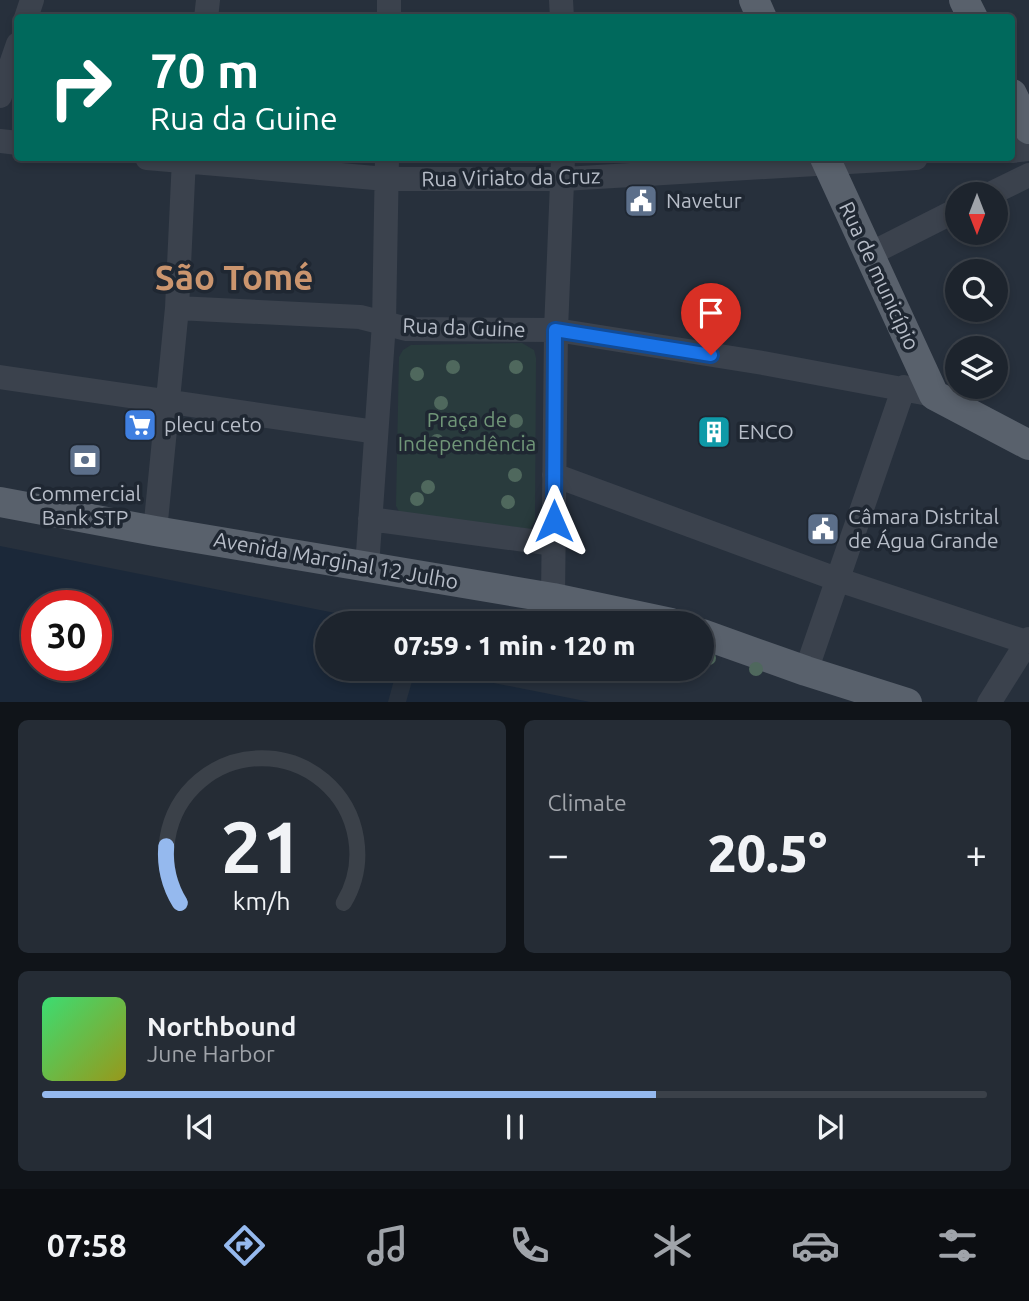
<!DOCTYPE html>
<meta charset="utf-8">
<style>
:root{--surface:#1d242d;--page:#252c35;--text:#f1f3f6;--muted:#a0a4aa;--line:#3b4149;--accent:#95b9ee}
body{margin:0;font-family:Ubuntu,sans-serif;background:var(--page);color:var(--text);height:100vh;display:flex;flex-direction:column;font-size:26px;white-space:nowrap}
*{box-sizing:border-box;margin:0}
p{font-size:23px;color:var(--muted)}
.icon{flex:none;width:38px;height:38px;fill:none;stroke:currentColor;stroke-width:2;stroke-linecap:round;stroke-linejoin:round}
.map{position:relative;height:702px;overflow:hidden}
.sheet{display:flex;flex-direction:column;gap:18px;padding:18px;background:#101419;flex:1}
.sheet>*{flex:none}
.guide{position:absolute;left:14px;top:14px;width:1001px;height:147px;border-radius:7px;box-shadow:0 4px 10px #0003,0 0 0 2px var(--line);background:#00695c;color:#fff;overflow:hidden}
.needle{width:46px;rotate:180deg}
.tools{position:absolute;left:945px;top:182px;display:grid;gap:14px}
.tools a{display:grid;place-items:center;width:63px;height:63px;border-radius:50%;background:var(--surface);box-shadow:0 4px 10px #0003,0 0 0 2px var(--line);font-size:35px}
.speed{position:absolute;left:21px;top:590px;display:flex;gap:14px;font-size:35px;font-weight:700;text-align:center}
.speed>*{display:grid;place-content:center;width:91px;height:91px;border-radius:50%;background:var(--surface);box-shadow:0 4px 10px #0003,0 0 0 2px var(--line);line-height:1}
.speed .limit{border:10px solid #d22;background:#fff;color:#111}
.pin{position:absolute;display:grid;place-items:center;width:60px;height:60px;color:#fff;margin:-72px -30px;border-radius:50% 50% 50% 0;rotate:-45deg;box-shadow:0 0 7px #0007}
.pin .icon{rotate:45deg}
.me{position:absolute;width:77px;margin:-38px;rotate:0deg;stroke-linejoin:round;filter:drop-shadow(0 0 5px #0008)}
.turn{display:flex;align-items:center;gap:24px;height:147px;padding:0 21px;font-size:32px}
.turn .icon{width:91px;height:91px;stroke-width:2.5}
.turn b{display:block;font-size:49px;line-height:60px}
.big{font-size:52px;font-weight:800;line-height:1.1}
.sheet .tile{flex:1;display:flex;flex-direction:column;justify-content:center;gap:10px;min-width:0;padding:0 24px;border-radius:10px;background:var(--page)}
.sheet .dial{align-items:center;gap:0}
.dial svg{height:182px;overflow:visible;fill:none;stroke:var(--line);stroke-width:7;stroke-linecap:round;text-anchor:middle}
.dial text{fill:var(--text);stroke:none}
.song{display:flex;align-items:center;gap:21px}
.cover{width:84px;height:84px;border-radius:10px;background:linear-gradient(135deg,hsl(140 70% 55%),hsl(60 70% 35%))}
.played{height:7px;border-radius:4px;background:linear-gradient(90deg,var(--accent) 65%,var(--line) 65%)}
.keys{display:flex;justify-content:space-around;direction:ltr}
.heat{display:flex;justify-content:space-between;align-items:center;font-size:38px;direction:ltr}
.sheet .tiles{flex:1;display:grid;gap:18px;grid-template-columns:1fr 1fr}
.tile:last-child{grid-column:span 2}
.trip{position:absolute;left:315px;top:611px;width:399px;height:70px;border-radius:35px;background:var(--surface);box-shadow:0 4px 10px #0003,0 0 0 2px var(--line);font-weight:800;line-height:70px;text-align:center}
.tabs{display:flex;height:112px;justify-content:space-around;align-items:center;background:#0c0e12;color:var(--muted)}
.tabs .icon{width:49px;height:49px}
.tabs .active{color:var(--accent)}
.tabs b{font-size:32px;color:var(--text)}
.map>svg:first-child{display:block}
.green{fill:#293b3d}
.water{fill:#1b2839;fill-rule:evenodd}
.pier{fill:#27303c}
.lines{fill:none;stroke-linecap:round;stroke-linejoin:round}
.minor{stroke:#3b424d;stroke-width:24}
.major{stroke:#59616c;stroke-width:30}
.tree{fill:#4f685d}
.route-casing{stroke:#114b97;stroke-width:18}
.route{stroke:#1a73e8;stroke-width:12}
.labels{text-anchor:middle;stroke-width:7;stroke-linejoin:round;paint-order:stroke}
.street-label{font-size:21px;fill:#b7bdc8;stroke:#1f2732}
.poi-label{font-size:21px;fill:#b7bdc8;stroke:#1f2732;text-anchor:start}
.park-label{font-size:21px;fill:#709678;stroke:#1f2732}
.town-label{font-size:35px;font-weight:bold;fill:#cb956e;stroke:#1f2732}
</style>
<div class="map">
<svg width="1029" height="703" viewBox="0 0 1029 703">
<rect width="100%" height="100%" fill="#27303c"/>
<path class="green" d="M 522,343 L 534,350 L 536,358 L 535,520 L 530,529 L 400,513 L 396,506 L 399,357 L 403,350 L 411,345 Z"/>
<path class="water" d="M 0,546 L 385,623 L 327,623 L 327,668 L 423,669 L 590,702 L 0,703 ZM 37,606 L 96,606 L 96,665 L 37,665 Z"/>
<path class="pier" d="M 397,669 L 415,671 L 406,702 L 388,702 Z"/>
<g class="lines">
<path class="minor" d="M 389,0 L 389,18
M 561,0 L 562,18
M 26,18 L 32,0
M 206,18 L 208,0
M 0,96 L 18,44
M 0,141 L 18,143
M 1012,151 L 1029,149
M 147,158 L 386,179 L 564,179 L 916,158
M 990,194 L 1029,175
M 868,255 L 957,210
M 177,308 L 360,317 L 407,329 L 556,330 L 763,363 L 934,395
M 0,377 L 376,432
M 554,475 L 839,580 L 1026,642
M 370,519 L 554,544
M 155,531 L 177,308 L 184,158
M 367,567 L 384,323 L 387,158
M 553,598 L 556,330 L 563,158
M 806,671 L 904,387
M 989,703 L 1029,639"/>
<path class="major" d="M 754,0 L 762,18
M 964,0 L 973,18
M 1012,94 L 1029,129
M 825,158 L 934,395 L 1029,445
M 0,502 L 155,531 L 553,598 L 671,623
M 702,634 L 806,671 L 907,703"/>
</g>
<g class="tree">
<circle cx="453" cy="367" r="7"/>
<circle cx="516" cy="367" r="7"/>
<circle cx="417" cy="374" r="7"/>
<circle cx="441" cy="403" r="7"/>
<circle cx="516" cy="421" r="7"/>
<circle cx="437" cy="441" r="7"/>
<circle cx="515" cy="475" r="7"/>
<circle cx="428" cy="487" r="7"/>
<circle cx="417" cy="499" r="7"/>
<circle cx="508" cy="502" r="7"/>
<circle cx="709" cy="658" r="7"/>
<circle cx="756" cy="669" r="7"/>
</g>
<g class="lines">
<defs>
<path id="route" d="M 554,521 L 555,330 L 711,355"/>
</defs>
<use href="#route" class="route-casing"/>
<use href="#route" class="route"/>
</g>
<defs>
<symbol id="civic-square" viewBox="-11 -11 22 22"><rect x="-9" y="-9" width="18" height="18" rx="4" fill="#5c6f8a" stroke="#1f2732"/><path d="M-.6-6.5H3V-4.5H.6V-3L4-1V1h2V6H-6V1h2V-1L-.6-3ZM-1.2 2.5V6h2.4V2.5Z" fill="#fff"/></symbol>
<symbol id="supermarket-square" viewBox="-11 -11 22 22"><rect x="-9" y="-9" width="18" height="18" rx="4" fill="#3f7fe0" stroke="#1f2732"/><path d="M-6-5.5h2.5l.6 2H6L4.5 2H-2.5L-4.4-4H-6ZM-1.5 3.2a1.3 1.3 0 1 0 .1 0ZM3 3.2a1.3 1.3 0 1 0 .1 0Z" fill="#fff"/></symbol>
<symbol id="building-square" viewBox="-11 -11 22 22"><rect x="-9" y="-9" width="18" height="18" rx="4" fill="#0f9aa8" stroke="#1f2732"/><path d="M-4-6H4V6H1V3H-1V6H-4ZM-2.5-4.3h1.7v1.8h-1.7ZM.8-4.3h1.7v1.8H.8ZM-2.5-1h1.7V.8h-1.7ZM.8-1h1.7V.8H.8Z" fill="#fff"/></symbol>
<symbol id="bank-square" viewBox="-11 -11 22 22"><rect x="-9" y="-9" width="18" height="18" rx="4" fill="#5c6f8a" stroke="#1f2732"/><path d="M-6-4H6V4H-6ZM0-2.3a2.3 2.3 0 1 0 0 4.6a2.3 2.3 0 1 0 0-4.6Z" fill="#fff"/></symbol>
</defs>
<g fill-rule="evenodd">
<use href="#civic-square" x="622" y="182" width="38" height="38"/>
<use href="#supermarket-square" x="121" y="406" width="38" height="38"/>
<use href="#building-square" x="695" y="413" width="38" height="38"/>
<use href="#bank-square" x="66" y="441" width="38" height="38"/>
<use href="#civic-square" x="804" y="510" width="38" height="38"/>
</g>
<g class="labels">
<g class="street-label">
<text transform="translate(511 178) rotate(-1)" y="7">Rua Viriato da Cruz</text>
<text transform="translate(879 276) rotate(65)" y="7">Rua de município</text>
<text transform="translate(464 328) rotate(2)" y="7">Rua da Guine</text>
<text transform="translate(336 561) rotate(10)" y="7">Avenida Marginal 12 Julho</text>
</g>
<g class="poi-label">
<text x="666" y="208">Navetur</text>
<text x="164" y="432">plecu ceto</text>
<text x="738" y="439">ENCO</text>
<text x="85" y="501" text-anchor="middle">Commercial<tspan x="85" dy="24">Bank STP</tspan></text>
<text x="848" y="524">Câmara Distrital<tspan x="848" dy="24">de Água Grande</tspan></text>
</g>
<g class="park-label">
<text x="467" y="427">Praça de<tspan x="467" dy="24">Independência</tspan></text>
</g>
<g class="town-label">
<text x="234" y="290">São Tomé</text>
</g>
</g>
</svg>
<div class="tools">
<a><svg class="needle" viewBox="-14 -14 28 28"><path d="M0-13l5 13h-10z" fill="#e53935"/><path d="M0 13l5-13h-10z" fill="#a0a4aa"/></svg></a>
<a><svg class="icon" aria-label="search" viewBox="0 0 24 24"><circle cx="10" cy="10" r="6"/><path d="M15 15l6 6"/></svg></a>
<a><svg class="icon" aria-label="layers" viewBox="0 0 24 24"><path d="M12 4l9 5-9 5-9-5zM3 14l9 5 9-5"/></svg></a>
</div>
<div class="speed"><div class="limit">30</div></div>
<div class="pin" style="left:711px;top:355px;background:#d93025"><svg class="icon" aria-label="arrive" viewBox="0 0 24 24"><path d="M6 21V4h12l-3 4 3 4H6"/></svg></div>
<svg class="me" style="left:554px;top:521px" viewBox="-20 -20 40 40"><path d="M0-17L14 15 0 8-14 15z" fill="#1a73e8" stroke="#fff" stroke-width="4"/></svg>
<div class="trip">07:59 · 1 min · 120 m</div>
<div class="guide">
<div class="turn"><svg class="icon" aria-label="right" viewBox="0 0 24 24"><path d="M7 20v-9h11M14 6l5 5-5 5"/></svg><div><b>70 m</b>Rua da Guine</div></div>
</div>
</div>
<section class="sheet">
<div class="tiles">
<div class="tile dial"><svg viewBox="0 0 100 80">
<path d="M14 69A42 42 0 1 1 86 69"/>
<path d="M14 69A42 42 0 0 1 8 44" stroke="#95b9ee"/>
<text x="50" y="56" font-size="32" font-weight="700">21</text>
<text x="50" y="72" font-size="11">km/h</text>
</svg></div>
<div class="tile"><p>Climate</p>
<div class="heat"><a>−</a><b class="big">20.5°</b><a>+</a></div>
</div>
<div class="tile">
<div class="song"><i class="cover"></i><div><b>Northbound</b><p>June Harbor</p></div></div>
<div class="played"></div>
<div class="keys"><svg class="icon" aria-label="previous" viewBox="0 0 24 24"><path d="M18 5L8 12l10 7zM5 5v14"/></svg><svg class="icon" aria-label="pause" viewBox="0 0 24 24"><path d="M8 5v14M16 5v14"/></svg><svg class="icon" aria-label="next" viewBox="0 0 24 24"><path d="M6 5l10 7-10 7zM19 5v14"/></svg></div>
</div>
</div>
</section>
<nav class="tabs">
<b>07:58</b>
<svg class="icon active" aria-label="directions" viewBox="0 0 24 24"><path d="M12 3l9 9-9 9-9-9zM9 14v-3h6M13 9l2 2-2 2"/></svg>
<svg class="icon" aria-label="music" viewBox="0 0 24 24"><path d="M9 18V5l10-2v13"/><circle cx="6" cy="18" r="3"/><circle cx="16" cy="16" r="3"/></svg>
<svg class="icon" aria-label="phone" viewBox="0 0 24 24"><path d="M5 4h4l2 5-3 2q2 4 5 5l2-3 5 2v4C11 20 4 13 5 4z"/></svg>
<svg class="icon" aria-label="climate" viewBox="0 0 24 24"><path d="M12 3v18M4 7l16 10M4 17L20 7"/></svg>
<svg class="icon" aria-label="car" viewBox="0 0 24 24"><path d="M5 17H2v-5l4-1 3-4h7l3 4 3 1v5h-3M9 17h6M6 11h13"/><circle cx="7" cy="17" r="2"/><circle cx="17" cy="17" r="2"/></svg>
<svg class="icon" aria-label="filters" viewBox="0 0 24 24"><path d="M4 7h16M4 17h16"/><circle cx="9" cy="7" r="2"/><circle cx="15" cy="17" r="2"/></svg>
</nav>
